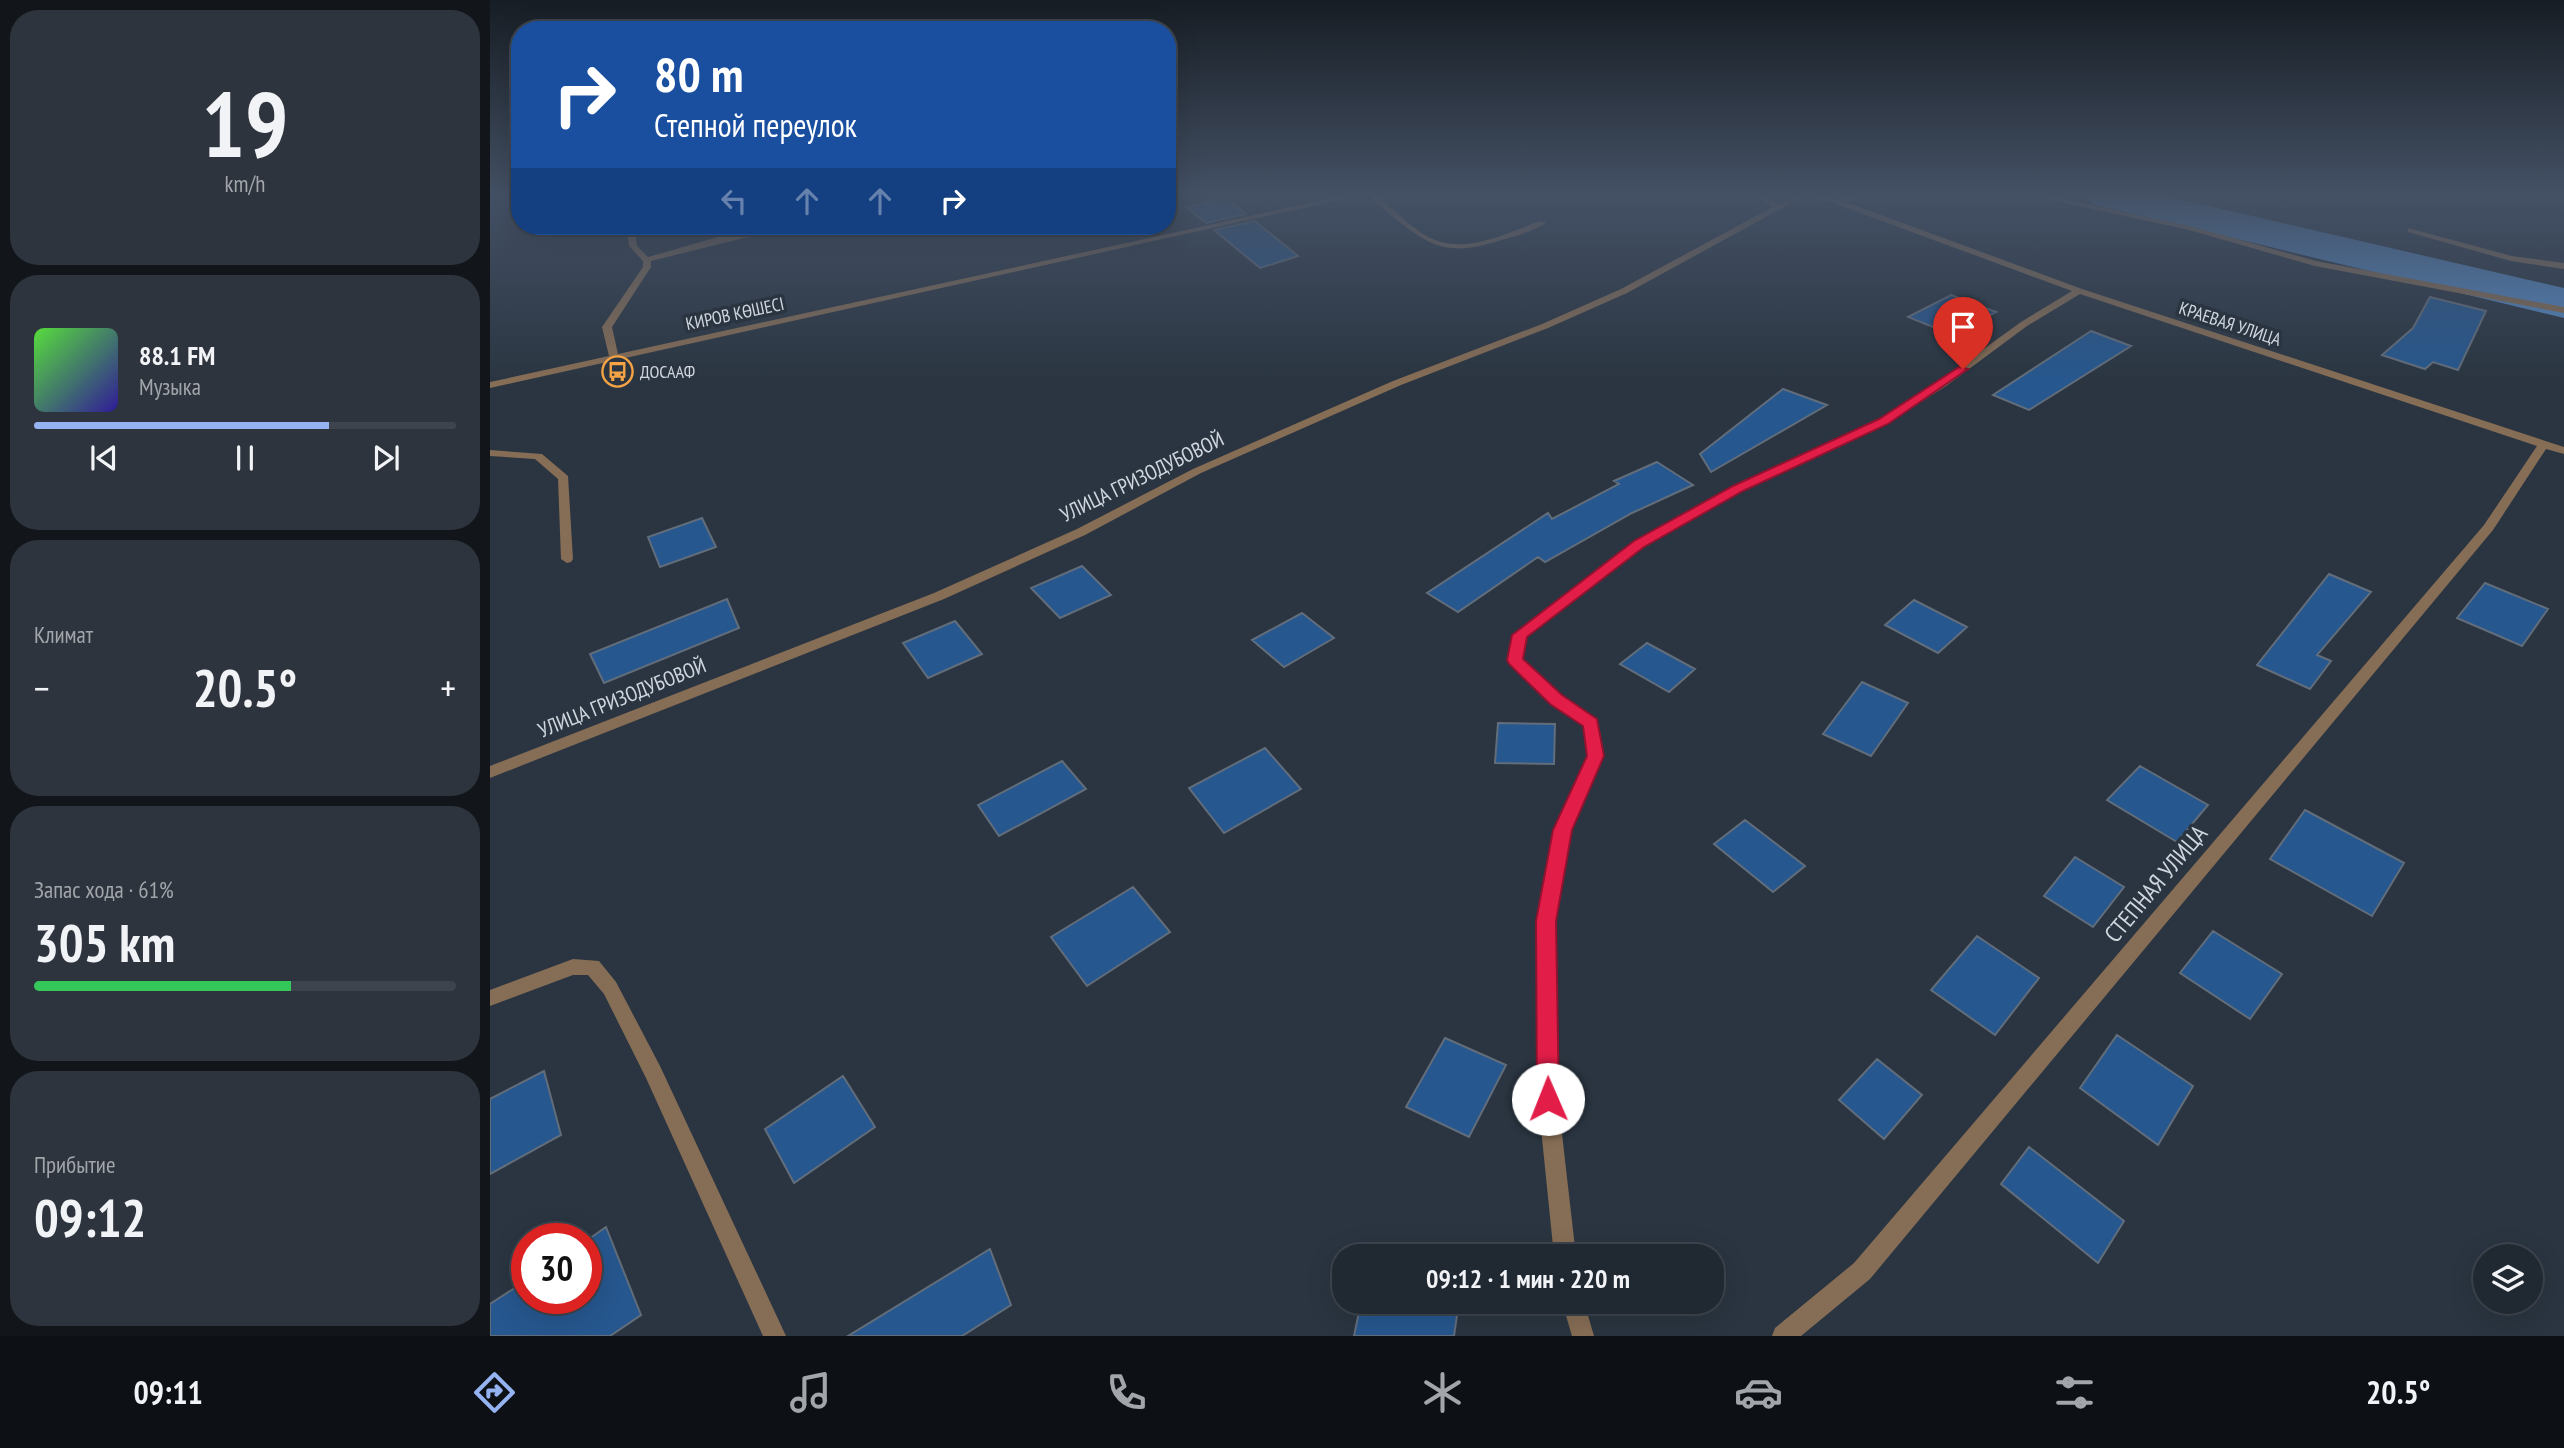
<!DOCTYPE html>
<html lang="ru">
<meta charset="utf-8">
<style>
:root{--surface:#202831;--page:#2d343d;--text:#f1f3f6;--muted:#a2a6ab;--line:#3d444d;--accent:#95b2f1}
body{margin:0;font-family:"PT Sans Narrow",sans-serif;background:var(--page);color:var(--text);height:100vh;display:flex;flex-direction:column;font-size:26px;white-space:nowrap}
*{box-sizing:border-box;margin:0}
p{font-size:23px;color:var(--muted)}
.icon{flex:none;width:38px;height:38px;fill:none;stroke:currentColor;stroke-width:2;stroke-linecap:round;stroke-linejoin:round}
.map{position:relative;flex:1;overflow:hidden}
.drawer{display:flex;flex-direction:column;gap:10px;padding:10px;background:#12161b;width:490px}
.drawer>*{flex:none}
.guide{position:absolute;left:21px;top:21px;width:665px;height:214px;border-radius:28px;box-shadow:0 7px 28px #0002,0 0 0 2px var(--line);background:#1a4fa0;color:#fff;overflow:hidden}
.tools{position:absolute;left:1983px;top:1244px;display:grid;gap:14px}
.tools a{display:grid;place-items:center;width:70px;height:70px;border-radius:50%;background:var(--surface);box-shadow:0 7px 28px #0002,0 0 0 2px var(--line);font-size:35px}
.speed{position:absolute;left:21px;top:1223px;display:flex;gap:14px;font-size:35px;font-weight:700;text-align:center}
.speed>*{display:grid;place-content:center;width:91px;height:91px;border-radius:50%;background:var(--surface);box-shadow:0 7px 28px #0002,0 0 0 2px var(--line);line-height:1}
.speed .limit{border:10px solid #d22;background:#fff;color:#111}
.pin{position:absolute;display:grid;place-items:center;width:60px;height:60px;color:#fff;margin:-72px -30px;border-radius:50% 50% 50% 0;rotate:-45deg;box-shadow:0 0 7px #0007}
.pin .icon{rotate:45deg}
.me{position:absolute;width:77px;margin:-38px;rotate:359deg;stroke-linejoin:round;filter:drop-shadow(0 0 5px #0008)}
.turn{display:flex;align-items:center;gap:24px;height:147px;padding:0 28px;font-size:32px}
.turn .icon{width:91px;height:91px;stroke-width:2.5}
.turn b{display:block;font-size:49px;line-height:60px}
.lanes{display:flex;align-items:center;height:66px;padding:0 28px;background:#0003;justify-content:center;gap:35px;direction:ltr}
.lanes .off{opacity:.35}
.big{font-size:52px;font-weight:600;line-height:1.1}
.drawer .widget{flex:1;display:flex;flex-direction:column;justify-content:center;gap:10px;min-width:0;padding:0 24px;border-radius:28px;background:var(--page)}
.drawer .dial{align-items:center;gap:0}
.dial b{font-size:91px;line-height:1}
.song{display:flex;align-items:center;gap:21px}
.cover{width:84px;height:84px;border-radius:10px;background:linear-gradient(135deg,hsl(110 70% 55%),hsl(250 70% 35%))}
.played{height:7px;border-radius:4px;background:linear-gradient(90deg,var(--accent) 70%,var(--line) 70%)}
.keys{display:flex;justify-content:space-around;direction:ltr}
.heat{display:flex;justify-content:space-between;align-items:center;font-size:38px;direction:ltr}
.charge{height:10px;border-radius:5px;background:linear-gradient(90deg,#34c759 61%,var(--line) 0)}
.trip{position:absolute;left:842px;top:1244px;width:392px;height:70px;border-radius:28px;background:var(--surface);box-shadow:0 7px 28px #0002,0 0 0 2px var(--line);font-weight:600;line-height:70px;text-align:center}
.tab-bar{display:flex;height:112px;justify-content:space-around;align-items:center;background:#0d1014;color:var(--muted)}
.tab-bar .icon{width:49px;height:49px}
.tab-bar .on{color:var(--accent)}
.tab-bar b{font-size:32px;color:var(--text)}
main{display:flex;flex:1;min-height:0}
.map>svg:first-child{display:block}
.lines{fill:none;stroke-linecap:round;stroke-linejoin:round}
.river{fill:#5588c3;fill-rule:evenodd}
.building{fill:#26578e;stroke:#626d7b;stroke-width:2}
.service{fill:#866d55;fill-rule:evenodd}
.minor{fill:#866d55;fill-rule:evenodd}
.route{fill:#e11d48;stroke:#92132f;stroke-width:2}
.labels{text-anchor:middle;stroke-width:7;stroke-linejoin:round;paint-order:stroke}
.far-street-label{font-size:18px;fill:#cfd6de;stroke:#2a3541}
.far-poi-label{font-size:18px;fill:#cfd6de;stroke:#2a3541;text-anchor:start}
.street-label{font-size:21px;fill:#cfd6de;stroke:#2a3541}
.near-street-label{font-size:24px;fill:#cfd6de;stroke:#2a3541}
</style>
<main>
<section class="drawer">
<div class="widget dial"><b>19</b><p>km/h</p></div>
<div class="widget">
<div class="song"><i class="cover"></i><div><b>88.1 FM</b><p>Музыка</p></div></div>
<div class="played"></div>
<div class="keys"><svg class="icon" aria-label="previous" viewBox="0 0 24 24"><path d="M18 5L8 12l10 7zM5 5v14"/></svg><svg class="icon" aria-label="pause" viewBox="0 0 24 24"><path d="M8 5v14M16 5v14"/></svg><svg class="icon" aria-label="next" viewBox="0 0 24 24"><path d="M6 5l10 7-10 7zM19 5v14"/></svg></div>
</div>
<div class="widget"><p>Климат</p>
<div class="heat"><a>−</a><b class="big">20.5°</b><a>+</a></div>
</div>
<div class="widget"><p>Запас хода · 61%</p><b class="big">305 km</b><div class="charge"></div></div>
<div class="widget"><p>Прибытие</p><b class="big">09:12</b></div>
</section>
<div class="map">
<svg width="2074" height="1336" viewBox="0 0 2074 1336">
<rect width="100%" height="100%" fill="#2a3541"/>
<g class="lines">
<path class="river" d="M 1596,195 L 1671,195 L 2074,288 L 2074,318 L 1602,204 Z"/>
</g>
<path class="building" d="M 736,198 L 756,214 L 716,223 L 696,207 Z
M 765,221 L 808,256 L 770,268 L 724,230 Z
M 1461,295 L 1506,312 L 1463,335 L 1418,317 Z
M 1940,297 L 1996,311 L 1968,370 L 1943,362 L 1935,369 L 1892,355 L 1923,328 Z
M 1601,331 L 1641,346 L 1539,410 L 1503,395 Z
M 1293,389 L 1337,405 L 1221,472 L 1210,454 Z
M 1167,462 L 1203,485 L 1142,513 L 1055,562 L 1048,557 L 968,612 L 937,593 L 1058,513 L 1062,519 L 1129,484 L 1124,481 Z
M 212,518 L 226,547 L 170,567 L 158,537 Z
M 592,566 L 621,595 L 570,618 L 541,588 Z
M 1839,574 L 1881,592 L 1827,655 L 1841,661 L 1820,689 L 1767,665 Z
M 1995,583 L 2058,609 L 2032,646 L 1967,618 Z
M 237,599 L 249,628 L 114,683 L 100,654 Z
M 1424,600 L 1477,627 L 1448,653 L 1395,625 Z
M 812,613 L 844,638 L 794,667 L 762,640 Z
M 465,621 L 492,654 L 438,678 L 413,643 Z
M 1157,643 L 1205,669 L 1179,692 L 1130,664 Z
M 1372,682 L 1418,703 L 1381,756 L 1333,734 Z
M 1008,723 L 1065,724 L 1064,764 L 1005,763 Z
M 775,748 L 811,789 L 734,833 L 699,788 Z
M 572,761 L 596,789 L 509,836 L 488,805 Z
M 1650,766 L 1718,805 L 1687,842 L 1617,800 Z
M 1815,810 L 1914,863 L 1882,916 L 1780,859 Z
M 1255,820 L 1315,866 L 1283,892 L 1224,844 Z
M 1585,857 L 1634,887 L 1603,927 L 1554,896 Z
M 643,887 L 680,932 L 597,986 L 561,937 Z
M 1723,931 L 1792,974 L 1760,1019 L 1690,973 Z
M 1487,936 L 1549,978 L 1505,1035 L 1441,990 Z
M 1627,1035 L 1703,1086 L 1668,1145 L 1590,1088 Z
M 955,1038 L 1016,1065 L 979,1137 L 916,1107 Z
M 1387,1059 L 1432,1095 L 1394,1139 L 1349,1100 Z
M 54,1071 L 71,1135 L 0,1174 L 0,1099 Z
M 353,1076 L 385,1127 L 304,1183 L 275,1129 Z
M 1539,1147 L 1634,1221 L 1608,1263 L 1511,1184 Z
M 116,1227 L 151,1315 L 120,1336 L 0,1336 L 0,1304 L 37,1280 L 37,1298 L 96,1298 L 96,1241 Z
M 500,1249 L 521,1305 L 472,1336 L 358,1336 Z
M 871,1302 L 969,1302 L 964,1336 L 864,1336 Z"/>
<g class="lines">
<path class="service" d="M 1265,195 L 1274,195 L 1291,207 L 1284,209 Z
M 1918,228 L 2022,256 L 2074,263 L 2074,269 L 2021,261 L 1918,232 Z
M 0,450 L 52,454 L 78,476 L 83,559 L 81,562 L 77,563 L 71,559 L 68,479 L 45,459 L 0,456 Z"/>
<path class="minor" d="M 856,195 L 871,195 L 0,388 L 0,382 L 119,356 L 112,327 L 153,267 L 153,261 L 139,246 L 136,226 L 144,226 L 147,246 L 158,257 C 200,246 260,224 302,226 L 161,261 L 161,267 L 122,327 L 128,354 Z
M 878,195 L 887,195 C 903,209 928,235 948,241 C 980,252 1020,232 1049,221 L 1056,223 C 1044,231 1025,236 1011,240 C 967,254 947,252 911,223 C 900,215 888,205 878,195 Z
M 1305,195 L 1328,195 L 1348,200 L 1363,195 L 1375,195 L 1356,202 L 1592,289 L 2074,447 L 2074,454 L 2056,449 L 2003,530 L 1380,1279 L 1311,1336 L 1282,1336 L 1285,1328 L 1364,1263 L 1994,525 L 2047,446 L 1590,294 L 1537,326 L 1456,386 L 1398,423 L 1252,491 L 1153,547 L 1036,637 L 1032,659 L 1071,696 L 1106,719 L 1114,756 L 1081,830 L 1065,921 L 1068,1099 L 1086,1256 L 1064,1256 L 1048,1099 L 1047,921 L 1065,830 L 1098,756 L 1094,726 L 1061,704 L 1020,663 L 1018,660 L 1023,635 L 1145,541 L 1244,487 L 1390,419 L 1448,382 L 1531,322 L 1582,291 L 1346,204 L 1314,196 L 1137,293 L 1058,328 L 911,385 L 711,473 L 595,535 L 454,599 L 0,778 L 0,766 L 444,593 L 587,529 L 703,469 L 903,381 L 1052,324 L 1131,289 Z
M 1538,195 L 1553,195 L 1700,226 L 1826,261 L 2074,307 L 2074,313 L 1825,266 L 1699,230 Z
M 83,959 L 109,961 L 126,982 L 170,1066 L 296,1336 L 273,1336 L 156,1078 L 114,994 L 98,975 L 83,975 L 0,1006 L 0,990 Z
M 1072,1302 L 1094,1302 L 1104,1336 L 1082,1336 Z"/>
</g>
<linearGradient id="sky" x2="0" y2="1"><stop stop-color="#171d24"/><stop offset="0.51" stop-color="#445165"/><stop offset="1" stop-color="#445165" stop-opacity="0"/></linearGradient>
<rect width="2074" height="382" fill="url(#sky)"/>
<path class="route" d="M 1469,367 L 1478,369 L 1398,424 L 1253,491 L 1154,547 L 1037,637 L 1033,659 L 1072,695 L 1107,719 L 1114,756 L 1082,830 L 1066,921 L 1069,1099 L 1066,1106 L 1058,1109 L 1050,1106 L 1047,1099 L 1046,921 L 1063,830 L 1097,756 L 1093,726 L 1060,704 L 1019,664 L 1017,660 L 1022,635 L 1144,541 L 1243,486 L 1389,419 Z"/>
<defs>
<symbol id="bus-ring" viewBox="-11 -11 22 22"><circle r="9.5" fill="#2a3541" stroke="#f5a345" stroke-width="1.5"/><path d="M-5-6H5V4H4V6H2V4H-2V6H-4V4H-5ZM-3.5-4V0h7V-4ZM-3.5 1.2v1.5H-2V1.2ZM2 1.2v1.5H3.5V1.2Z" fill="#f5a345"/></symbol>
</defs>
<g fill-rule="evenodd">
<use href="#bus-ring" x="110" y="354" width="35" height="35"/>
</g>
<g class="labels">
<g class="far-street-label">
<text transform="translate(245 314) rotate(-12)" y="6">КИРОВ КӨШЕСІ</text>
<text transform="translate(1740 324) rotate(18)" y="6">КРАЕВАЯ УЛИЦА</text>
</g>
<g class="far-poi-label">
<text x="150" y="378">ДОСААФ</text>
</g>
<g class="street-label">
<text transform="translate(652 477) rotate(-26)" y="7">УЛИЦА ГРИЗОДУБОВОЙ</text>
<text transform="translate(132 698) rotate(-22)" y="7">УЛИЦА ГРИЗОДУБОВОЙ</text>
</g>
<g class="near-street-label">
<text transform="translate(1666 884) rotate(-50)" y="8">СТЕПНАЯ УЛИЦА</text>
</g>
</g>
</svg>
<div class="tools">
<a><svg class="icon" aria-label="layers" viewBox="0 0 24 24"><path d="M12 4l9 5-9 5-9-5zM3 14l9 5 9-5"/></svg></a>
</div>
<div class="speed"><div class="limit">30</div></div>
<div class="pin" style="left:1473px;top:369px;background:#d93025"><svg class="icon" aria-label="arrive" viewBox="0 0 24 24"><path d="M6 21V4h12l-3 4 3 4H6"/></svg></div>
<svg class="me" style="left:1058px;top:1099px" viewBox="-20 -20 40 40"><circle r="19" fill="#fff"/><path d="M0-13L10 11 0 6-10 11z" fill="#e11d48"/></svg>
<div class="trip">09:12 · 1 мин · 220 m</div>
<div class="guide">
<div class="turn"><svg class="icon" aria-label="right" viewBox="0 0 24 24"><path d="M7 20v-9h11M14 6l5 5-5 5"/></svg><div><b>80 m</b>Степной переулок</div></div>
<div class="lanes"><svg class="icon off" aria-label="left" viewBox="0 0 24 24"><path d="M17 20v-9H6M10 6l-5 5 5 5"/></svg><svg class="icon off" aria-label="ahead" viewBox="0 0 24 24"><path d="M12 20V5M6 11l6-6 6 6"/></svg><svg class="icon off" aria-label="ahead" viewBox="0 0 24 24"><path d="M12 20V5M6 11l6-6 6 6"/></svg><svg class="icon" aria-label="right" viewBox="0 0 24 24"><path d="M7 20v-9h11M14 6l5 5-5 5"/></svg></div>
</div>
</div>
</main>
<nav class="tab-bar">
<b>09:11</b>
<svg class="icon on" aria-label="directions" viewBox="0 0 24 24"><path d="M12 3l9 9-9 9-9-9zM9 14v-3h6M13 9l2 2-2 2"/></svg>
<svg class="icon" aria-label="music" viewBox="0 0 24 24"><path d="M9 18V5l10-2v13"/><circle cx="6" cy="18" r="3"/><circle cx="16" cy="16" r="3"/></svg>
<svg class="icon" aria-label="phone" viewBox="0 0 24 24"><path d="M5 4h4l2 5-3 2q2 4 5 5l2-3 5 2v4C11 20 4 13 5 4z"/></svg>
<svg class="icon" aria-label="climate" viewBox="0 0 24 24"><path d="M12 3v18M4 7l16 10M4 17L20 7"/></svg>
<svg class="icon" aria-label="car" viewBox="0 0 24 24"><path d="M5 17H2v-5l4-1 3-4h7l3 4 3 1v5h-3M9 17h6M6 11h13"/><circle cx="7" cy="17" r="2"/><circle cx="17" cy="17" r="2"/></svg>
<svg class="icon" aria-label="filters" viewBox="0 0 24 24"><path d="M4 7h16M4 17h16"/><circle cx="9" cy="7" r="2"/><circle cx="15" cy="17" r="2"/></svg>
<b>20.5°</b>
</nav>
